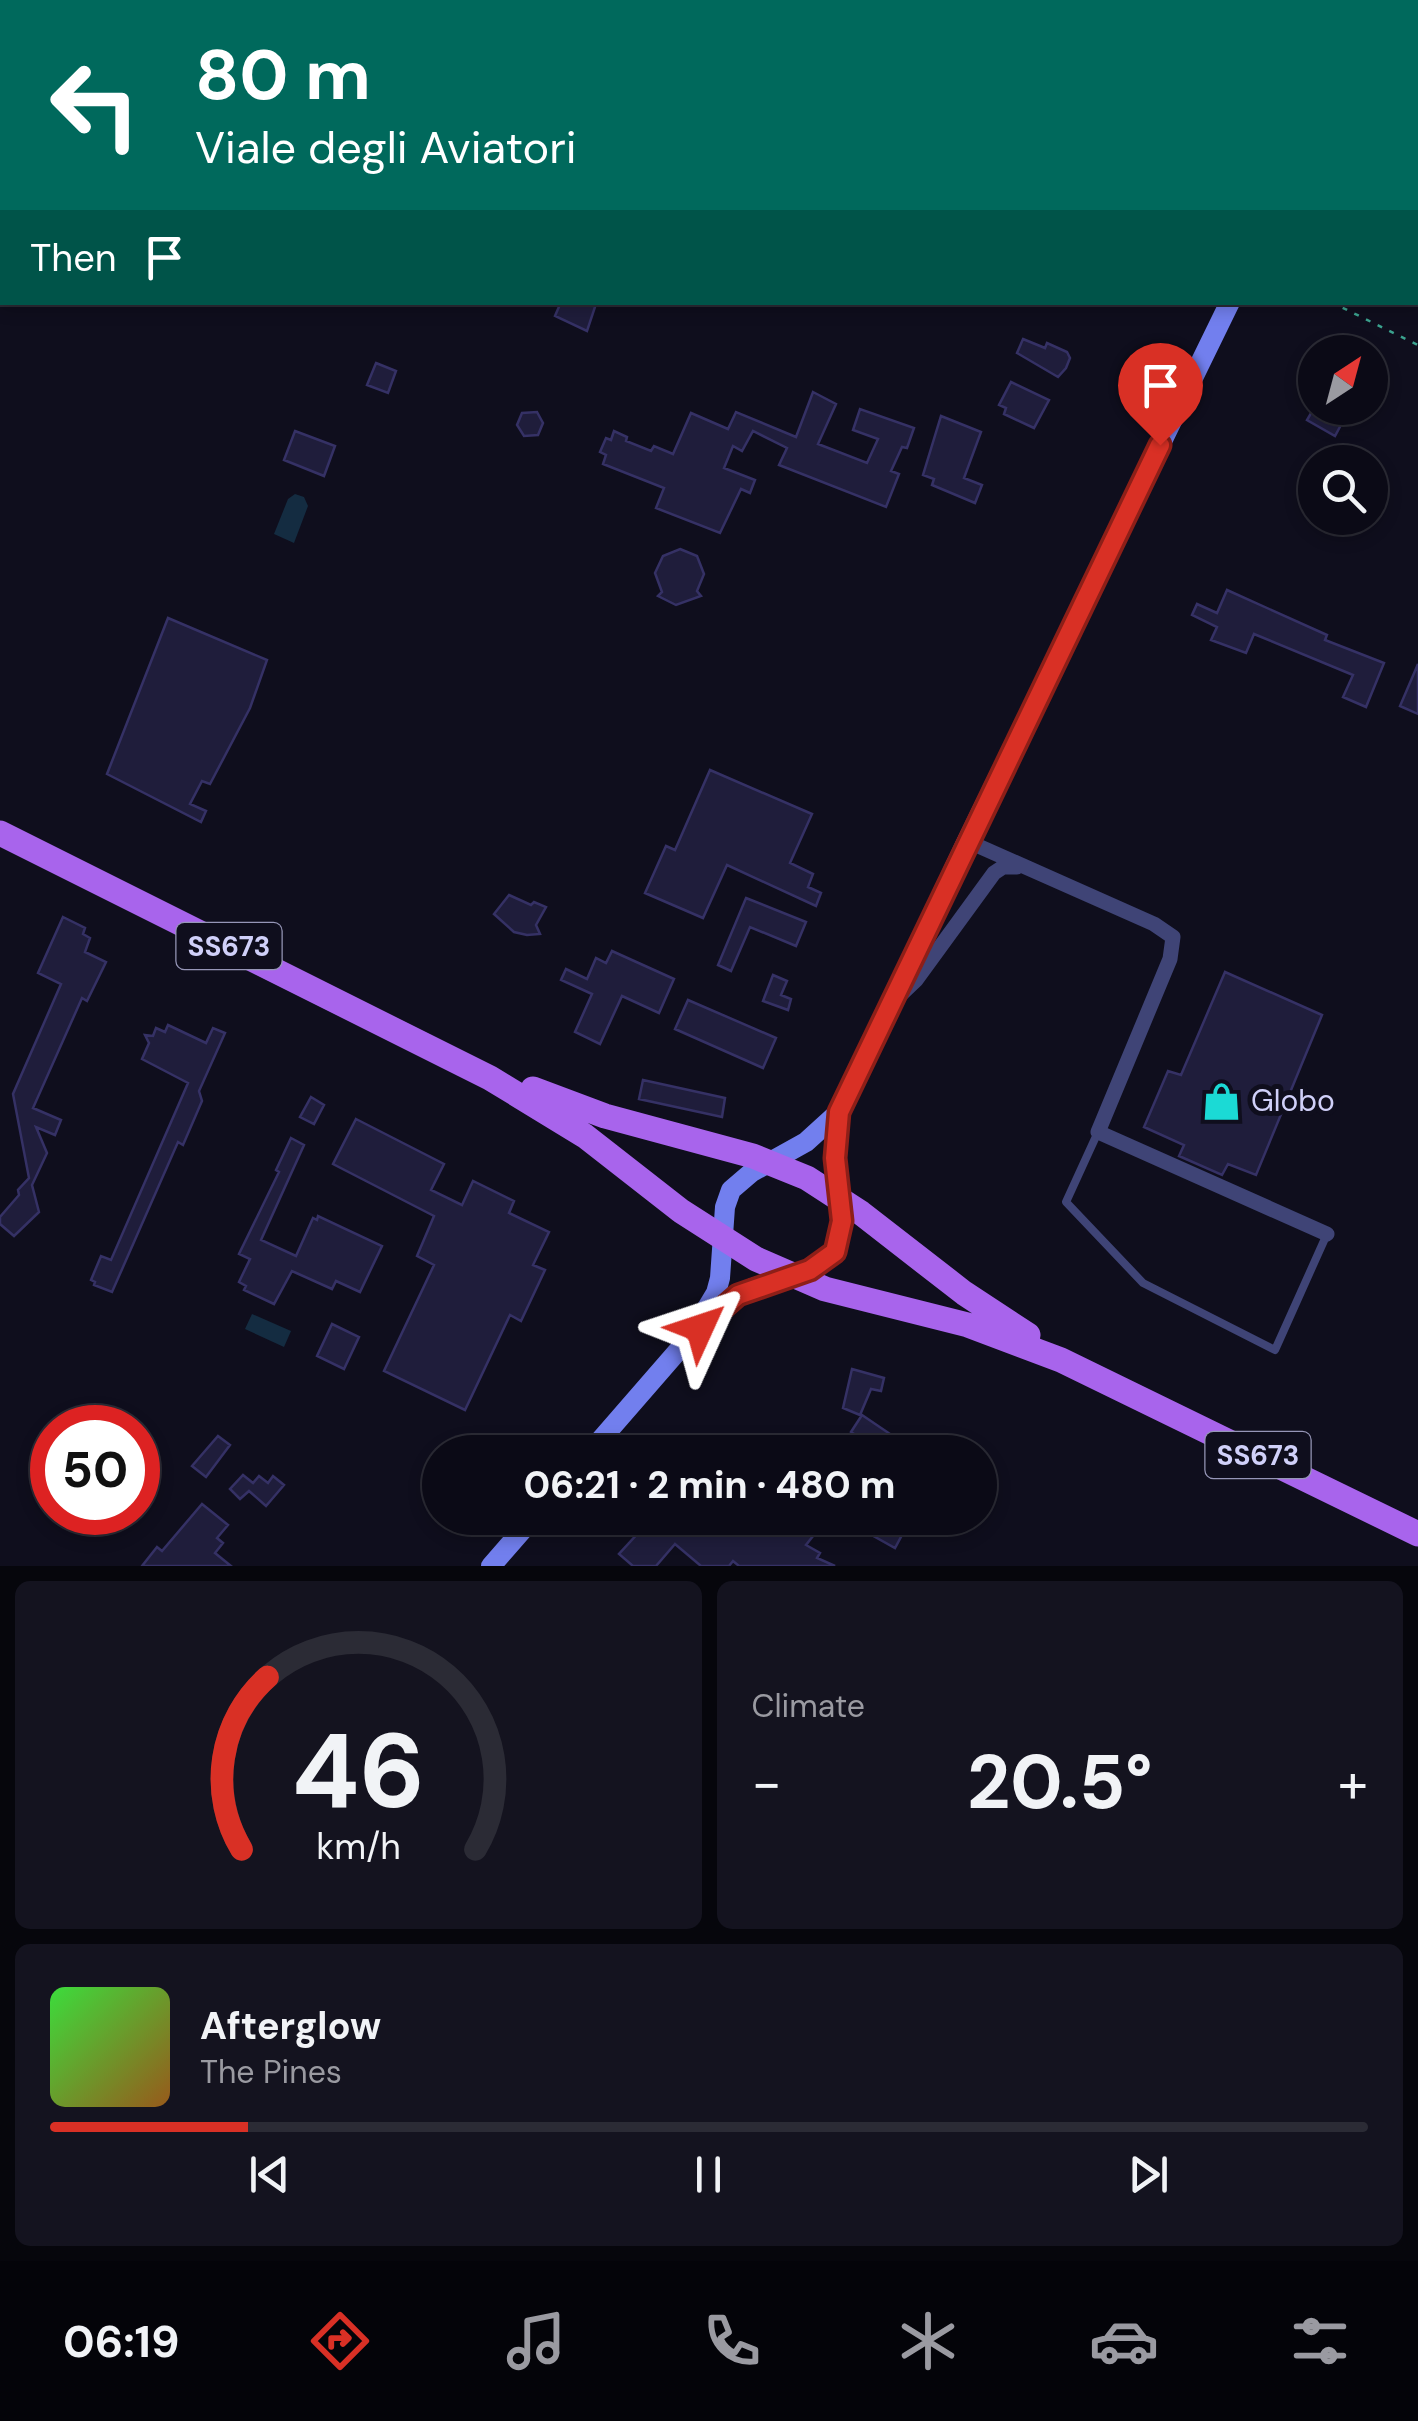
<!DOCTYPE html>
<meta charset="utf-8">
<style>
:root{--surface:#0b0a16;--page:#14131f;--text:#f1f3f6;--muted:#9a9aa1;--line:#2b2b35;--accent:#d93025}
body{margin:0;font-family:"DM Sans",sans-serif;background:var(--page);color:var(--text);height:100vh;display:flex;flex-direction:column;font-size:38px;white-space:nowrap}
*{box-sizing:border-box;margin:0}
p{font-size:32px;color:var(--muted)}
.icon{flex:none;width:55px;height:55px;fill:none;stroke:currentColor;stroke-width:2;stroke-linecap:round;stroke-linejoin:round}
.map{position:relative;height:1566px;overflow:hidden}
.side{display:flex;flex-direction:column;gap:15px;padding:15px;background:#06060c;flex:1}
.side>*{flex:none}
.top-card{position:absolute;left:0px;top:0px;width:1420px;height:305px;box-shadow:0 5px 15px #0003,0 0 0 2px var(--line);background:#00695c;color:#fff;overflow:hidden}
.needle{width:65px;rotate:36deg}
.buttons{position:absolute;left:1298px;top:335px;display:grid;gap:20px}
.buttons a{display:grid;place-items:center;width:90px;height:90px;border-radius:50%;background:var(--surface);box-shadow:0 5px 15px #0003,0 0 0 2px var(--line);font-size:50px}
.speed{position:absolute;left:30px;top:1405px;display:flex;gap:20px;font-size:50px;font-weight:700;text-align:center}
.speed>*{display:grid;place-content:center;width:130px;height:130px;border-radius:50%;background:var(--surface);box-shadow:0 5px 15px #0003,0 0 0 2px var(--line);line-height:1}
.speed .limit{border:15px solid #d22;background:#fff;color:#111}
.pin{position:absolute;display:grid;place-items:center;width:85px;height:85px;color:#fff;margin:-102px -42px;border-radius:50% 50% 50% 0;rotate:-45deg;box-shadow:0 0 10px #0007}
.pin .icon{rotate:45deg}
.me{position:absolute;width:110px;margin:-55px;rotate:48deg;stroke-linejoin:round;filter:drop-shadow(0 0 8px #0008)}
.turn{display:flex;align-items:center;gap:35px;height:210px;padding:0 30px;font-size:45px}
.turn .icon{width:130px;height:130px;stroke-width:2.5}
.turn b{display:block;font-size:70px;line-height:85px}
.then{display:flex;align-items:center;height:95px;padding:0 30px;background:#0003;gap:20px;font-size:38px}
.big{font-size:75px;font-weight:700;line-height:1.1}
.side .card{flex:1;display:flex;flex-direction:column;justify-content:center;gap:15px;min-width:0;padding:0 35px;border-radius:15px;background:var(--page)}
.side .dial{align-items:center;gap:0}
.dial svg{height:260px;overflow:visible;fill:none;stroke:var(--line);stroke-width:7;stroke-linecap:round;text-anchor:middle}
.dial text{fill:var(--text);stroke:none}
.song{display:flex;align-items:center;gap:30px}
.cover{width:120px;height:120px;border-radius:15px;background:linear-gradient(135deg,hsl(120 70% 55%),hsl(30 70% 35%))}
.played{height:10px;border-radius:5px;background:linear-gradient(90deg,var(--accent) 15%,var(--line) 15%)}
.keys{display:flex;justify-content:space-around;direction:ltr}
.heat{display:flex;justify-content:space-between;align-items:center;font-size:55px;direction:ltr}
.side .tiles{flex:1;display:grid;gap:15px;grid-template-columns:1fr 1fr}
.card:last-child{grid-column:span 2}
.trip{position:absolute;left:422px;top:1435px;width:575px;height:100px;border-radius:50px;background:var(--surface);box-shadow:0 5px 15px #0003,0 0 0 2px var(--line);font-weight:700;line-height:100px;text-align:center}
.dock{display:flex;height:160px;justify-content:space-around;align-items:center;background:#040409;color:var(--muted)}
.dock .icon{width:70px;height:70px}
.dock .selected{color:var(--accent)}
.dock b{font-size:45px;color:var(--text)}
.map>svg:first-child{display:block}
.water{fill:#142c41}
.building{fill:#1f1d3b;stroke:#353165;stroke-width:2.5}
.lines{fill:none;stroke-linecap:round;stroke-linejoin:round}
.path{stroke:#3ba28e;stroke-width:2.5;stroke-dasharray:5 8;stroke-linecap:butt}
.lane{stroke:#3f4476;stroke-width:8}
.street{stroke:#3f4476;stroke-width:15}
.secondary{stroke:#727fee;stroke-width:20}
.primary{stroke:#a864ec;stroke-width:25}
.route-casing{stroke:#8d1f18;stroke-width:25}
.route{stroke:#d93025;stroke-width:18}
.labels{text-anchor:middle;stroke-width:10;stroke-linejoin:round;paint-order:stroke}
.shield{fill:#0f0e1d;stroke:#9696b7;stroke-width:2.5}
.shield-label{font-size:28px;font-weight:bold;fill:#d0d0f9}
.poi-label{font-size:30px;fill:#d0d0f9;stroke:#0f0e1d;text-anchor:start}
</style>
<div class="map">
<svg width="1418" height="1566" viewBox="0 0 1418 1566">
<rect width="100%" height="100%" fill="#0f0e1d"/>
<path class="water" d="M 295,494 L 304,497 L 308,506 L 294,543 L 274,534 L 288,499 Z
M 252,1314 L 291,1331 L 284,1347 L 245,1329 Z"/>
<path class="building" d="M 561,302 L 585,302 L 595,307 L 587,331 L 555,316 Z
M 1023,339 L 1045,348 L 1047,343 L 1067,352 L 1070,358 L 1066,368 L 1058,377 L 1017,353 Z
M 376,363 L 396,371 L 388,393 L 367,385 Z
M 1011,382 L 1049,400 L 1034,428 L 1004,414 L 1006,408 L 999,405 Z
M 813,392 L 836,404 L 818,444 L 867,463 L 878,439 L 853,430 L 860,409 L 914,428 L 907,448 L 902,447 L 891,471 L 899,474 L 886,507 L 779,465 L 787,448 L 753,431 L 742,451 L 733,446 L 724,468 L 755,480 L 750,493 L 741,489 L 720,533 L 656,508 L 664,488 L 603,464 L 606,455 L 600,452 L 606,438 L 611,440 L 614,431 L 627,437 L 626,441 L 651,451 L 654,446 L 673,454 L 691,413 L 728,429 L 736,412 L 796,437 Z
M 1314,408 L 1350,408 L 1335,436 L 1307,420 Z
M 537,412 L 543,423 L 538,435 L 524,436 L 517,425 L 522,413 Z
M 941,416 L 981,432 L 964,478 L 982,485 L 975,503 L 932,485 L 934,479 L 923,475 Z
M 295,431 L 335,446 L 324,476 L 284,460 Z
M 680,549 L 697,556 L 704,574 L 697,591 L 701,596 L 676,605 L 658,596 L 662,592 L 655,573 L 663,556 Z
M 1227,590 L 1327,635 L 1325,640 L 1384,663 L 1366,707 L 1343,697 L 1353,675 L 1254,634 L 1246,653 L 1211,640 L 1217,627 L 1192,615 L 1197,604 L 1217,613 Z
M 168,618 L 267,660 L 250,708 L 210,784 L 202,781 L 190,804 L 206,811 L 201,822 L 107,774 Z
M 1418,664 L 1418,714 L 1400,706 Z
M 710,770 L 812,814 L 790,863 L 813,874 L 808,887 L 821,893 L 816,906 L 727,865 L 703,918 L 645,893 L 666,846 L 675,850 Z
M 509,895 L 531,905 L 534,902 L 546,907 L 536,925 L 540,934 L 527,935 L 514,932 L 494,914 Z
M 746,898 L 806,922 L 796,946 L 750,927 L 731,971 L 718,965 Z
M 63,917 L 85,928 L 83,934 L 90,938 L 85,952 L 106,962 L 87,1001 L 82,998 L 33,1108 L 61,1120 L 55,1135 L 36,1127 L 47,1153 L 32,1185 L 39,1212 L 14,1236 L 0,1224 L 0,1217 L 19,1195 L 18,1190 L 29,1178 L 13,1094 L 61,984 L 38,973 Z
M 612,951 L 674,979 L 659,1013 L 622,996 L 600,1044 L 575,1032 L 592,994 L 561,980 L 566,969 L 587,979 L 596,958 L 606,963 Z
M 1225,972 L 1322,1015 L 1256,1175 L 1228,1164 L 1222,1175 L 1179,1156 L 1184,1145 L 1144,1127 L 1168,1071 L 1181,1075 Z
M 773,975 L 787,981 L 781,995 L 791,999 L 788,1010 L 763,1001 Z
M 688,1000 L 776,1038 L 763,1068 L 675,1029 Z
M 168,1025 L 206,1043 L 213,1028 L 225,1033 L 199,1091 L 202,1101 L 183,1145 L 178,1142 L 112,1292 L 94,1285 L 95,1282 L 91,1280 L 101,1256 L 111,1260 L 188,1083 L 142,1059 L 149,1043 L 145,1035 L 153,1036 L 156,1028 L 165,1032 Z
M 643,1080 L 725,1098 L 722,1117 L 639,1099 Z
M 311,1097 L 324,1105 L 314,1124 L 300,1117 Z
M 356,1119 L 444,1164 L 431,1190 L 462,1205 L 473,1181 L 514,1201 L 509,1213 L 549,1232 L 533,1265 L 545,1270 L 521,1321 L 510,1315 L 465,1410 L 384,1371 L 434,1265 L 417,1256 L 434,1216 L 333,1164 Z
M 291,1138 L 304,1145 L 261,1240 L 296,1256 L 313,1218 L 317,1220 L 318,1216 L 382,1246 L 360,1292 L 336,1281 L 332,1289 L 292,1271 L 274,1304 L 244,1290 L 246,1286 L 239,1282 L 250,1259 L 239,1254 L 279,1172 L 276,1170 Z
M 332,1324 L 359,1337 L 344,1369 L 317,1356 Z
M 852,1369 L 884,1378 L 881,1391 L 871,1389 L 860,1415 L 843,1408 Z
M 862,1415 L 890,1434 L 923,1452 L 882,1452 L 851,1432 Z
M 218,1436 L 230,1445 L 206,1477 L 192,1466 Z
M 243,1475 L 253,1483 L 259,1476 L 268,1483 L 273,1476 L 284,1485 L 266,1506 L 249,1491 L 240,1499 L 230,1489 Z
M 202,1504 L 228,1525 L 217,1538 L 223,1543 L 215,1553 L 231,1566 L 142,1566 L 157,1547 L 162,1551 Z
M 652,1518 L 661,1525 L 668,1518 L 801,1518 L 817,1531 L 806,1545 L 820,1553 L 817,1558 L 835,1566 L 739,1566 L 733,1561 L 729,1566 L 701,1566 L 675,1544 L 656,1566 L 633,1566 L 619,1554 Z
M 868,1518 L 901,1518 L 909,1522 L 895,1548 L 861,1529 Z"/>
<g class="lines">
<path class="path" d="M 1331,302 L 1418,345"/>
<path class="lane" d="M 349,2 L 352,0
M 0,184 L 2,184
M 1098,1132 L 1066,1202 L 1143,1283 L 1275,1350 L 1327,1234"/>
<path class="street" d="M 967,841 L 1154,924 L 1173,937 L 1170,959 L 1098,1132 L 1327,1234
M 895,1000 L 916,980 L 994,873 L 1003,867 L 1017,867"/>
<path class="secondary" d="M 1395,2 L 1396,0
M 701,1318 L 716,1293 L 720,1278 L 725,1207 L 731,1190 L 752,1172 L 806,1142 L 839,1112
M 590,1452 L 683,1345 L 727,1303 L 752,1288 L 810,1270 L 835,1252 L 842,1221 L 835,1157 L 839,1112 L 967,841 L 1230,302
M 491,1566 L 533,1518"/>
<path class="primary" d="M 0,833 L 490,1078 L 585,1136 L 681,1211 L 756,1259 L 825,1289 L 968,1325 L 1061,1360 L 1418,1534
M 533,1089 L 605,1116 L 753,1156 L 807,1178 L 861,1213 L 964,1293 L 1028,1335"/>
</g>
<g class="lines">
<defs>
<path id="route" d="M 700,1328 L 738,1295 L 810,1270 L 835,1252 L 842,1221 L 835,1158 L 839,1112 L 1160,445"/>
</defs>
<use href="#route" class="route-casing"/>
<use href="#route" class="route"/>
</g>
<defs>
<symbol id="shop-bare" viewBox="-9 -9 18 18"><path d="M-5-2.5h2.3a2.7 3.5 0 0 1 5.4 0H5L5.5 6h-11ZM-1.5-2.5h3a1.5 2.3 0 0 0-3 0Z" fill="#1bdad5" stroke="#0f0e1d" stroke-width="2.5" paint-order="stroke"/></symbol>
</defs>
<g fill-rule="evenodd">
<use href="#shop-bare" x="1194" y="1074" width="55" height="55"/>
</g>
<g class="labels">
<g class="shield">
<rect x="176.5" y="923" width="105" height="46" rx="8"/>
<rect x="1205.5" y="1432" width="105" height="46" rx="8"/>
</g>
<g class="shield-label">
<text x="229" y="956">SS673</text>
<text x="1258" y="1465">SS673</text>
</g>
<g class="poi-label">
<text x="1251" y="1111">Globo</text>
</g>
</g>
</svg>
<div class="buttons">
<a><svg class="needle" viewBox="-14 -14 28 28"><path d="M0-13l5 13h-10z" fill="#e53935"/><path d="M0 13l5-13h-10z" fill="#9a9aa1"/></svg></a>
<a><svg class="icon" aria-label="search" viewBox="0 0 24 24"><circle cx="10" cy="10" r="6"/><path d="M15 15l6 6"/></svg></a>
</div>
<div class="speed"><div class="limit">50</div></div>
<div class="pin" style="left:1160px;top:445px;background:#d93025"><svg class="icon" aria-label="arrive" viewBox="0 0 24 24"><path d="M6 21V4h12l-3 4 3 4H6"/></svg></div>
<svg class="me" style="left:700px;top:1328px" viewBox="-20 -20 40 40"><path d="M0-17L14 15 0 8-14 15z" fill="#d93025" stroke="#fff" stroke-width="4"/></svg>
<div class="trip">06:21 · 2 min · 480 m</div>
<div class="top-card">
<div class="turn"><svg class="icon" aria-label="left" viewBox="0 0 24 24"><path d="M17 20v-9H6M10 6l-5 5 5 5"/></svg><div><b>80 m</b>Viale degli Aviatori</div></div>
<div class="then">Then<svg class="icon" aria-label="arrive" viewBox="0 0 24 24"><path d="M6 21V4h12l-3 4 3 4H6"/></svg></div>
</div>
</div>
<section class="side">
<div class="tiles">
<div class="card dial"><svg viewBox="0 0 100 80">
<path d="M14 69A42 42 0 1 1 86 69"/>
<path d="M14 69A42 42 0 0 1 22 16" stroke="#d93025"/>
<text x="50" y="56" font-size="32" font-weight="700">46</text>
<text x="50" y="72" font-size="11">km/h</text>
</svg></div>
<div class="card"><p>Climate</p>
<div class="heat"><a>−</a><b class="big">20.5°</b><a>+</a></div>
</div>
<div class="card">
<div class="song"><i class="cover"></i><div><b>Afterglow</b><p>The Pines</p></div></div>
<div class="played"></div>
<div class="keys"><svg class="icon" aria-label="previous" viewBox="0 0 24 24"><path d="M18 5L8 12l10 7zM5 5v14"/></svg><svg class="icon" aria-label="pause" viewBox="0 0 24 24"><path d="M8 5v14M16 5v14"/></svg><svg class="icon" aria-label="next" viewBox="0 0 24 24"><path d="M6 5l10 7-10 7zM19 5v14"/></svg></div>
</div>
</div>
</section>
<nav class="dock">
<b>06:19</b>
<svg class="icon selected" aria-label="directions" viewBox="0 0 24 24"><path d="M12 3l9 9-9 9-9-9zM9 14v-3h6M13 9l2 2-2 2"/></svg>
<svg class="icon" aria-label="music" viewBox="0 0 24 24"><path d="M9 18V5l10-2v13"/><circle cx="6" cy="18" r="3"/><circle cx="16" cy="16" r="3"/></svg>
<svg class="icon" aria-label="phone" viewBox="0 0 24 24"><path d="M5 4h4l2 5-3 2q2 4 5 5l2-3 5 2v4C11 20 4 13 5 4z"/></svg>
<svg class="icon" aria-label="climate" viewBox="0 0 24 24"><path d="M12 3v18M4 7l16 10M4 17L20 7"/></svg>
<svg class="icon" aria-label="car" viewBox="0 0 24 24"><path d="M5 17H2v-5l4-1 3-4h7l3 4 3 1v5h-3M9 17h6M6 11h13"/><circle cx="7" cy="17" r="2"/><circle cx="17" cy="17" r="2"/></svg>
<svg class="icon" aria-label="filters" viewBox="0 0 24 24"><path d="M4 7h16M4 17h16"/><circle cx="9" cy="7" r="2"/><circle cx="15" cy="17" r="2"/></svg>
</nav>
